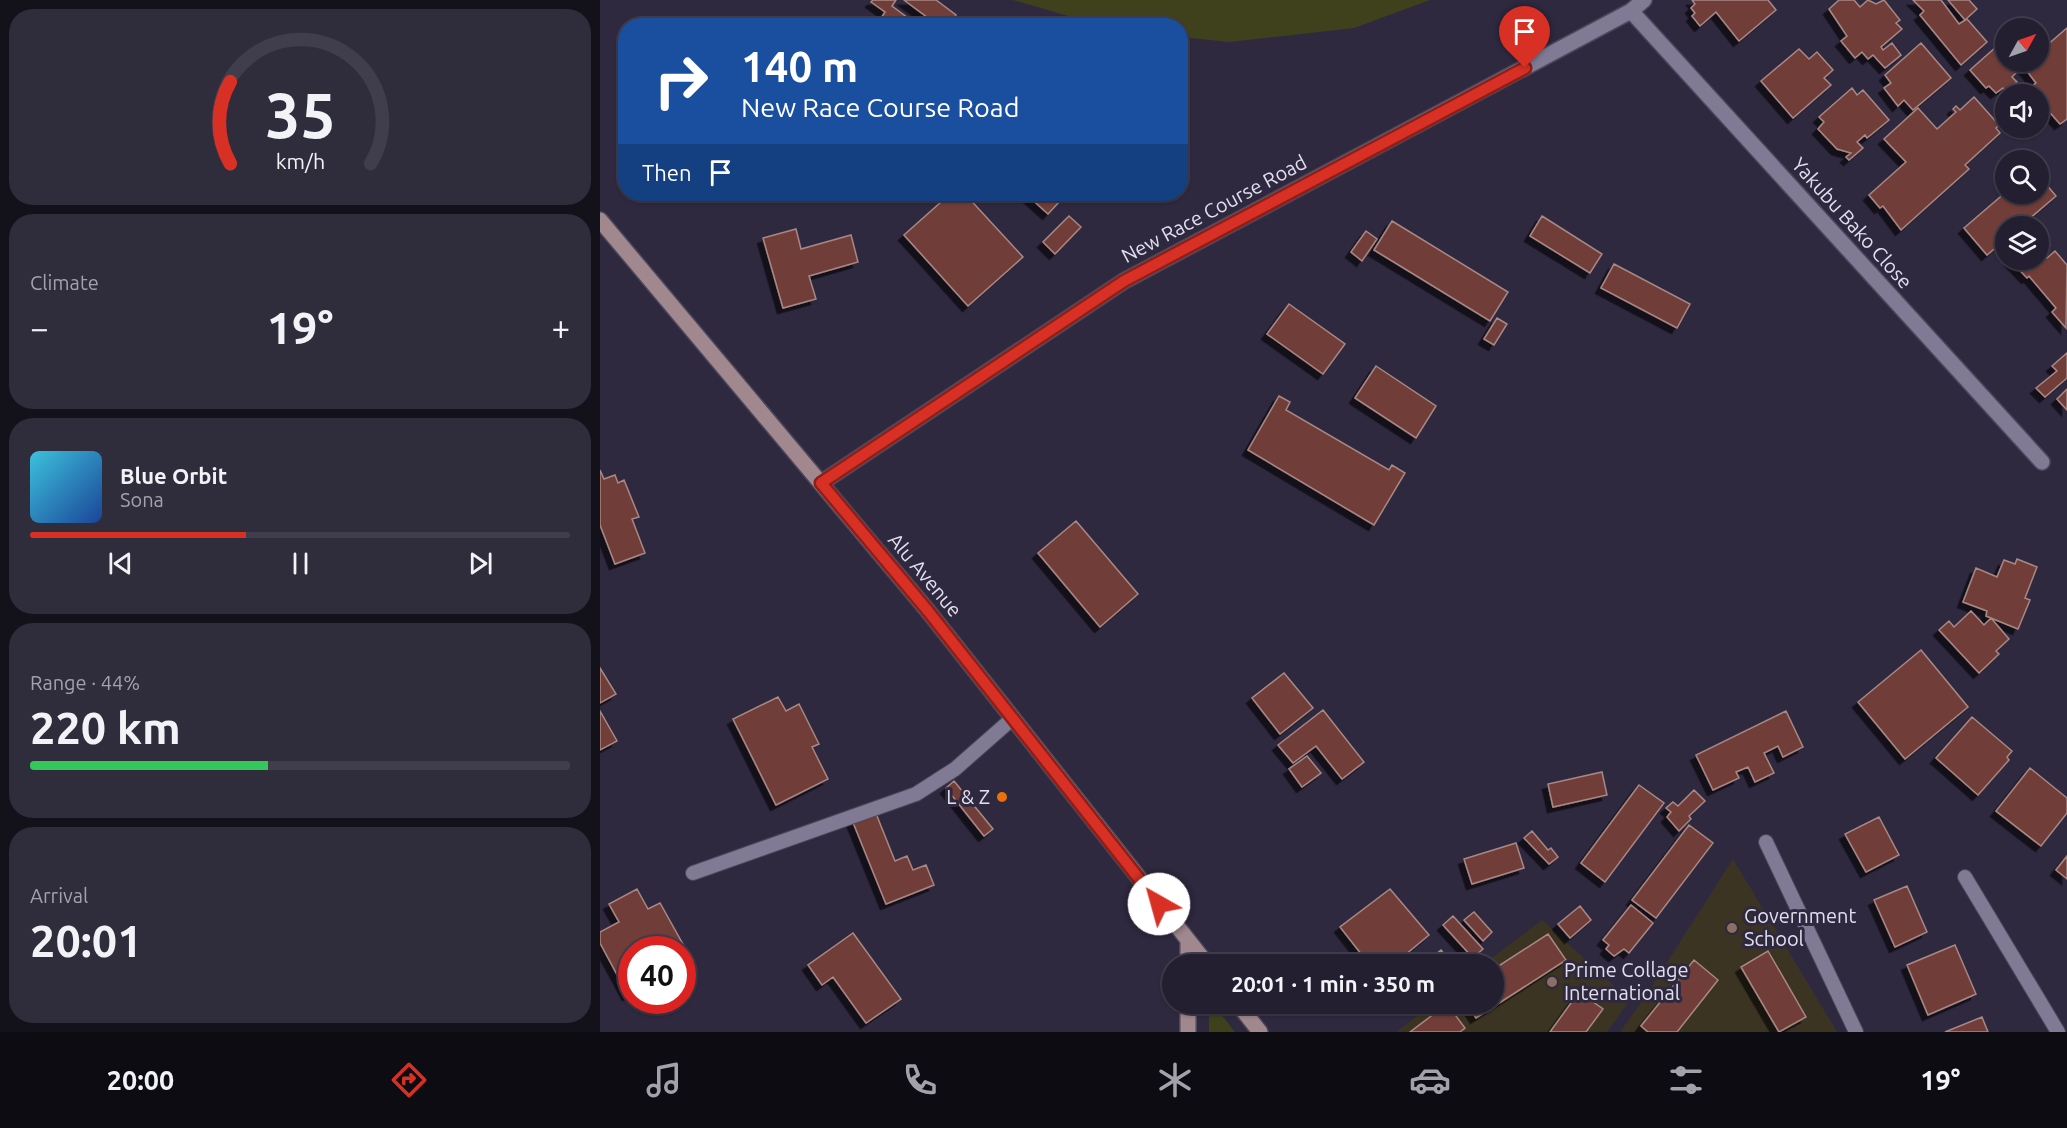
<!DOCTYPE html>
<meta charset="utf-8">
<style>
:root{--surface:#231f30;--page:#2f2c3c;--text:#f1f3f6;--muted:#a3a2ab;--line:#403d4c;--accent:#d93025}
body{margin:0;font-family:Ubuntu,sans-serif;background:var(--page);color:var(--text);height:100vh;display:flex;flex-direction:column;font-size:22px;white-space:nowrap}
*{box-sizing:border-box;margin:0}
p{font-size:20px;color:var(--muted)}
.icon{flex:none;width:33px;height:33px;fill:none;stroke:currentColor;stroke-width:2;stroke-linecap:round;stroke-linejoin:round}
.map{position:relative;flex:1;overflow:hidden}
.drawer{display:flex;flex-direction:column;gap:9px;padding:9px;background:#13111a;width:600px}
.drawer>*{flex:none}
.hud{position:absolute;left:18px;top:18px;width:570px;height:183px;border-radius:24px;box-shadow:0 2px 4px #0004,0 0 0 2px var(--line);background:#1a4fa0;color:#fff;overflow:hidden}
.needle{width:39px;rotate:50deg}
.tools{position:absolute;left:1395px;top:18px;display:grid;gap:12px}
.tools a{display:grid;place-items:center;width:54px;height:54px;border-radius:50%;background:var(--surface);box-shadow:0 2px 4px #0004,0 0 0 2px var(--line);font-size:30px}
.speed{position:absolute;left:18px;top:936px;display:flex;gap:12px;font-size:30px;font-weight:700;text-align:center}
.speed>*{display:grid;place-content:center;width:78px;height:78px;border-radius:50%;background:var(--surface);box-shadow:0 2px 4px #0004,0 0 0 2px var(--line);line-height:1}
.speed .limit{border:9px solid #d22;background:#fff;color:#111}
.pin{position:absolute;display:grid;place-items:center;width:51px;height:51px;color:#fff;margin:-62px -26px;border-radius:50% 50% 50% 0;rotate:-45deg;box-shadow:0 0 6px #0007}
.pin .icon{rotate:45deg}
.me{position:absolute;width:66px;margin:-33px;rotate:322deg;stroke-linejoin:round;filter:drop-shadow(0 0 4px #0008)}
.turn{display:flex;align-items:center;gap:21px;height:126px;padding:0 24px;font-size:27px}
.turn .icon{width:78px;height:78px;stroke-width:2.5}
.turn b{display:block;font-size:42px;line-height:51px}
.then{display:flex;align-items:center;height:57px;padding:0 24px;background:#0003;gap:12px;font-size:22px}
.big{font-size:45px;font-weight:700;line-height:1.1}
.drawer .card{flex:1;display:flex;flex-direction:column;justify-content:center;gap:9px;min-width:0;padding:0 21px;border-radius:24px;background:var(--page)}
.drawer .dial{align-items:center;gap:0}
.dial svg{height:156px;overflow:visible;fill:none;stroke:var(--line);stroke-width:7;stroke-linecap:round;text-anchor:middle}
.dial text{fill:var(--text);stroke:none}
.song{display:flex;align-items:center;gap:18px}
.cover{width:72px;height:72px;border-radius:9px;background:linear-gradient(135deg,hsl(190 70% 55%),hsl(220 70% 35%))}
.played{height:6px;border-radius:3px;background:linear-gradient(90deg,var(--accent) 40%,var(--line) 40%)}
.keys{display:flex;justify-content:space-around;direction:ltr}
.heat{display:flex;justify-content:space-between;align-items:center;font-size:33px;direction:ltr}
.charge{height:9px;border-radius:4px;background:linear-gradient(90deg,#34c759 44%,var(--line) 0)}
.trip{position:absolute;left:562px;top:954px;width:342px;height:60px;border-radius:30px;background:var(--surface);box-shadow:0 2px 4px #0004,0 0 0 2px var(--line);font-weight:700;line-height:60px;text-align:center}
.tabs{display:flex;height:96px;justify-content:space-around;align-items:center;background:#0e0c13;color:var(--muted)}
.tabs .icon{width:42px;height:42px}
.tabs .selected{color:var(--accent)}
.tabs b{font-size:27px;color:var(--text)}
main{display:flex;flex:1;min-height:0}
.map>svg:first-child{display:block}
.education{fill:#3c3423}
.green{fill:#3f411d}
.building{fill:#713d39;stroke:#a88884;stroke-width:1.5;filter:url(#shadow)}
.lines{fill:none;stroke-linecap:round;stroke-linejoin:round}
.lane-casing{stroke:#4c475a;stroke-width:16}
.street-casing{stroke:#4c475a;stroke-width:18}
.secondary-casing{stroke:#4c475a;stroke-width:18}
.lane{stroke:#807a95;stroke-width:14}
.street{stroke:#807a95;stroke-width:15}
.secondary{stroke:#a1878e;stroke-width:15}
.route-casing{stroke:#8d1f18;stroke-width:15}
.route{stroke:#d93025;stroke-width:10}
.food-dot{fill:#e8710a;stroke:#2f2940;stroke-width:2}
.education-dot{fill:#8d6e63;stroke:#2f2940;stroke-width:2}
.labels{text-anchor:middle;stroke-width:6;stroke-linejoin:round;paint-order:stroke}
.street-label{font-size:20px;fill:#e2dfed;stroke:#2f2940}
.poi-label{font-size:20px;fill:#e2dfed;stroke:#2f2940;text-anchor:start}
</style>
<main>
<section class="drawer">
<div class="card dial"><svg viewBox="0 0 100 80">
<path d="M14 69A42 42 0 1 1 86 69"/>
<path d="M14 69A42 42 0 0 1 14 27" stroke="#d93025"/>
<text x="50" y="56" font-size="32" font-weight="700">35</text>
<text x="50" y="72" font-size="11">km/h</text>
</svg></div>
<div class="card"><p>Climate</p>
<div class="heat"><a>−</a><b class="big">19°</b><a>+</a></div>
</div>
<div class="card">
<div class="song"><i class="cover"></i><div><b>Blue Orbit</b><p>Sona</p></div></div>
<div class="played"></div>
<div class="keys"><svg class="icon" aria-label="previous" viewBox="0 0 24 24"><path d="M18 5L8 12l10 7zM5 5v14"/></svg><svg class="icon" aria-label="pause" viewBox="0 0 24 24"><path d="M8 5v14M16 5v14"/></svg><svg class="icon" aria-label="next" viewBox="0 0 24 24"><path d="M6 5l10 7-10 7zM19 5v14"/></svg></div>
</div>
<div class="card"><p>Range · 44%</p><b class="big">220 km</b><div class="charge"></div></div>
<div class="card"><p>Arrival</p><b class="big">20:01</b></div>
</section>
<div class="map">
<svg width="1467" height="1032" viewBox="0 0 1467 1032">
<defs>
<filter id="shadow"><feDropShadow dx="-5.5" dy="5.5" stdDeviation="0" flood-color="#0009"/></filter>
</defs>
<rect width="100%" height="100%" fill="#2f2940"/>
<path class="education" d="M 1133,859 L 1237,1032 L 1020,1032 L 1045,997 Z
M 942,920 L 1030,1000 L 1007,1032 L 796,1032 L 833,1004 L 894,1004 L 894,964 L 884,964 Z"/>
<path class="green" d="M 413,0 L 830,0 L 754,28 L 629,42 L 581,37 L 580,26 L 499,25 Z
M 609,1004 L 613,1004 L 635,1032 L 609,1032 Z"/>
<path class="building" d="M 273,0 L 296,0 L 292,6 L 319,26 L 288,26 L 280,20 L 285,12 L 271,2 Z
M 304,0 L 336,0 L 356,15 L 348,26 L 339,26 Z
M 1092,0 L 1168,0 L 1176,10 L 1139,41 L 1116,12 L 1100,26 L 1092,16 L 1095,13 L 1091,8 L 1095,4 Z
M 1239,0 L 1254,0 L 1260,7 L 1268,0 L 1276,4 L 1284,0 L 1300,20 L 1296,23 L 1302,29 L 1281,47 L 1283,50 L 1292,43 L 1301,55 L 1285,68 L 1273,55 L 1268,59 L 1262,52 L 1255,58 L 1241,41 L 1247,36 L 1229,9 Z
M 1313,0 L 1341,0 L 1359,24 L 1367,19 L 1387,42 L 1361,65 L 1320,15 L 1324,11 Z
M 1348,0 L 1369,0 L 1377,9 L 1365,20 Z
M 1467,28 L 1467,119 L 1460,124 L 1438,99 L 1438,94 L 1430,88 L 1436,83 L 1423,66 L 1428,62 L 1438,62 L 1438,53 Z
M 1321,43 L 1351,78 L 1313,110 L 1304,100 L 1298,106 L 1284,88 L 1291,83 L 1285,75 Z
M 1396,47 L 1406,57 L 1406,62 L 1409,62 L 1418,71 L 1412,77 L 1417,82 L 1406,91 L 1403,88 L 1396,93 L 1389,86 L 1386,88 L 1370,70 Z
M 1199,49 L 1209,59 L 1217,52 L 1233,70 L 1224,78 L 1231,85 L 1193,118 L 1161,81 Z
M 1252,88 L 1257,95 L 1263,90 L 1289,120 L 1267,138 L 1265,135 L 1257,142 L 1263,148 L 1249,160 L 1246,157 L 1251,153 L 1237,149 L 1218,129 L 1224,122 L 1219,117 Z
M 1374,97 L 1399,125 L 1396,128 L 1400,133 L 1365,165 L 1369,169 L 1301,230 L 1283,206 L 1280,208 L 1269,195 L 1306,162 L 1284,139 L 1318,108 L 1337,129 L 1356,112 L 1353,109 L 1356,106 L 1360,110 Z
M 1445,183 L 1456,196 L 1421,226 L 1406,226 L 1406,239 L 1387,255 L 1364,228 L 1406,192 L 1438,194 L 1438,184 L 1441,187 Z
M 350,194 L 365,194 L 423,257 L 368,306 L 304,235 Z
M 426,194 L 449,194 L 459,202 L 448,214 Z
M 469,216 L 481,227 L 455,254 L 443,242 Z
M 942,216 L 1002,254 L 990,273 L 930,236 Z
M 792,221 L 908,292 L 890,321 L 774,250 Z
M 196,229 L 201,249 L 251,235 L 258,262 L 209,276 L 216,299 L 183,308 L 163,238 Z
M 766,231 L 777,239 L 762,261 L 751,252 Z
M 1439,233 L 1450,245 L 1442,252 L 1447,258 L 1455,251 L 1467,265 L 1466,328 L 1452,312 L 1456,308 L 1429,276 L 1427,278 L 1410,260 L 1438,260 Z
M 1014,264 L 1090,304 L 1077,328 L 1001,288 Z
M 689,304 L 745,344 L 723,374 L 667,334 Z
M 897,318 L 907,324 L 894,345 L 884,339 Z
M 1467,353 L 1467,378 L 1445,397 L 1436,388 L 1457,371 L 1452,366 Z
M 776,366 L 836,406 L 816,438 L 755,398 Z
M 1467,389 L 1467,410 L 1457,399 Z
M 679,396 L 690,402 L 686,410 L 789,470 L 792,465 L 805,473 L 774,525 L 648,450 Z
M 0,470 L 4,479 L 15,475 L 18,483 L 24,480 L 39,517 L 32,519 L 45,553 L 15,564 L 0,525 Z
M 476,521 L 538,594 L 500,627 L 438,553 Z
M 1417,559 L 1437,567 L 1425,598 L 1430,600 L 1418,629 L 1386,616 L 1387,611 L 1363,602 L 1376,568 L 1397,577 L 1404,560 L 1415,564 Z
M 1371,611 L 1384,625 L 1391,618 L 1409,639 L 1396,651 L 1399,654 L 1379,673 L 1339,630 L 1349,621 L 1354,627 Z
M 1321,650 L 1368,707 L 1305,759 L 1258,702 Z
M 0,668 L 16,694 L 0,703 Z
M 684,673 L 713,708 L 680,734 L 652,698 Z
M 178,697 L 186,711 L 199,704 L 219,744 L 212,747 L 228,779 L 176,805 L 133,719 Z
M 723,710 L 764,762 L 742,779 L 716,746 L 693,763 L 678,745 Z
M 0,711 L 17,741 L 0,750 Z
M 1186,711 L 1203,747 L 1183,757 L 1178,746 L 1164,753 L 1174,773 L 1155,782 L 1148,767 L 1136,772 L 1139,778 L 1113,790 L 1096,755 Z
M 1372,717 L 1412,751 L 1407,757 L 1409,760 L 1378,795 L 1336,758 Z
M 707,756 L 721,773 L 702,787 L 689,769 Z
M 1430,768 L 1467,798 L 1467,813 L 1441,846 L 1396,811 Z
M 1002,772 L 1007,795 L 953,807 L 948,784 Z
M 354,781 L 393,829 L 384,836 L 346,788 Z
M 1039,785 L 1064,803 L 1005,882 L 981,863 Z
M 1094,790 L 1105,801 L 1089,816 L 1091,819 L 1079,831 L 1067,817 L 1071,812 L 1066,808 L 1073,802 L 1078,806 Z
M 275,811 L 295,861 L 307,856 L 313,870 L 326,865 L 334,885 L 286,904 L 252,820 Z
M 1279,817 L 1299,855 L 1266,872 L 1245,834 Z
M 1089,825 L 1113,843 L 1056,918 L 1032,900 Z
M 932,831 L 948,850 L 951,848 L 958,857 L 949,864 L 924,838 Z
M 916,843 L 924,868 L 872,884 L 864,859 Z
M 1467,856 L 1467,879 L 1456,870 Z
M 1307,886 L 1327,932 L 1295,947 L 1274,900 Z
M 37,889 L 48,909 L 60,903 L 89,955 L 82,959 L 82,950 L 32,950 L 32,993 L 28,995 L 0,943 L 0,932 L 19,922 L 9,904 Z
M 790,889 L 829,935 L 794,964 L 769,964 L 740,927 Z
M 1031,905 L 1053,923 L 1029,953 L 1024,949 L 1014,956 L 1006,949 L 1009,945 L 1003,940 Z
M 980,906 L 991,920 L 970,938 L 958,924 Z
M 874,912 L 892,932 L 883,941 L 864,920 Z
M 853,916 L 883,949 L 873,958 L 843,925 Z
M 253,933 L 301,999 L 266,1023 L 233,977 L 222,985 L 208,965 Z
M 948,934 L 966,960 L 876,1018 L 867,1004 L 894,1004 L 894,969 Z
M 1355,945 L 1376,994 L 1328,1015 L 1307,965 Z
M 841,950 L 848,959 L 841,964 L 823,964 Z
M 1168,951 L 1206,1017 L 1179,1032 L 1141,967 Z
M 1094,960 L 1118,980 L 1077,1032 L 1048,1032 L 1041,1026 Z
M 82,965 L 94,987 L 82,993 Z
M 979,992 L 1003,1009 L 986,1032 L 950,1032 Z
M 847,1004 L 865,1028 L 860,1032 L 810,1032 Z
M 1382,1017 L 1388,1032 L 1345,1032 Z"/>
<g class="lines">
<defs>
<path id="lane" d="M 1166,842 L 1256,1032
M 93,873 L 316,794 L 355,769 L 413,718
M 1365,877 L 1458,1032"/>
<path id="street" d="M 1031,11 L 1442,462
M 221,483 L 524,281 L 1031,11 L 1044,0"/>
<path id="secondary" d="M 0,220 L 328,611 L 607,964
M 588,964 L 588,941
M 638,1004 L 660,1032
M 588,1032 L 588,1004"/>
</defs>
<use href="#lane" class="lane-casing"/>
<use href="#street" class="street-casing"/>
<use href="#secondary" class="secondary-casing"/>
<use href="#lane" class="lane"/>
<use href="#street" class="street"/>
<use href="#secondary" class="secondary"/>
</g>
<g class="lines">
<defs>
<path id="route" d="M 559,904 L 328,611 L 221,483 L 524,281 L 925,68"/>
</defs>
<use href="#route" class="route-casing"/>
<use href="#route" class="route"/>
</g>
<circle class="food-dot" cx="402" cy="797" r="6"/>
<g class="education-dot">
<circle cx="1132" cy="928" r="6"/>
<circle cx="952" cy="982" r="6"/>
</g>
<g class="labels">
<g class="street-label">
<text transform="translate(614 209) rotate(-28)" y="7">New Race Course Road</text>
<text transform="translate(1252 223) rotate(48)" y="7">Yakubu Bako Close</text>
<text transform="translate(325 575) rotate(50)" y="7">Alu Avenue</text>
</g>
<g class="poi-label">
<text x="390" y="804" text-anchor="end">L &amp; Z</text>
<text x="1144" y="923">Government<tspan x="1144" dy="23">School</tspan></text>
<text x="964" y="977">Prime Collage<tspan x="964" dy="23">International</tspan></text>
</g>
</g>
</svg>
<div class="tools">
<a><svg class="needle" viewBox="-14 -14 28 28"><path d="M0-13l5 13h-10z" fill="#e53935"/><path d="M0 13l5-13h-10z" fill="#a3a2ab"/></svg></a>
<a><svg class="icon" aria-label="sound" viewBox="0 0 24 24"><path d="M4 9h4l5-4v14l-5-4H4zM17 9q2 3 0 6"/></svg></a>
<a><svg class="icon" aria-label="search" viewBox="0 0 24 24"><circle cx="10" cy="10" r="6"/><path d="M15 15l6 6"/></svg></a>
<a><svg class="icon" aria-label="layers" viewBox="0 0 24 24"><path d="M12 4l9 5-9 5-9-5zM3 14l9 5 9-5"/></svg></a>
</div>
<div class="speed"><div class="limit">40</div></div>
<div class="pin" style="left:925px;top:68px;background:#d93025"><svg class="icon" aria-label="arrive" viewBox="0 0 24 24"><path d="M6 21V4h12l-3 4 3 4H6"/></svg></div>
<svg class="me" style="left:559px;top:904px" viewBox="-20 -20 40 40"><circle r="19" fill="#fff"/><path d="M0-13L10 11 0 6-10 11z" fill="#d93025"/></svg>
<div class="trip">20:01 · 1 min · 350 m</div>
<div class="hud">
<div class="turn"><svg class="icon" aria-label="right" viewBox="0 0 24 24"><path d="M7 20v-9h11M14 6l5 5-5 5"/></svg><div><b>140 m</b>New Race Course Road</div></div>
<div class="then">Then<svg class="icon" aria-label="arrive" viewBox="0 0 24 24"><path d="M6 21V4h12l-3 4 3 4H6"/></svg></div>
</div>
</div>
</main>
<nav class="tabs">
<b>20:00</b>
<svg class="icon selected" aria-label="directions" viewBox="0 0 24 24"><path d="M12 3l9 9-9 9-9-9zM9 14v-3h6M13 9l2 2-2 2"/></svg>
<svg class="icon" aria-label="music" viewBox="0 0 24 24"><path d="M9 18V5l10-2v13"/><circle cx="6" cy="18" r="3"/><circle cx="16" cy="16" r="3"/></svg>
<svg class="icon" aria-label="phone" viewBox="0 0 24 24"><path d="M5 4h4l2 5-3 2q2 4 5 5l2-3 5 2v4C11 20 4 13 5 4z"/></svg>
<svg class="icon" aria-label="climate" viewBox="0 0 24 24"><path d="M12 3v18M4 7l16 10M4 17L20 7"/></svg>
<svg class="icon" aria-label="car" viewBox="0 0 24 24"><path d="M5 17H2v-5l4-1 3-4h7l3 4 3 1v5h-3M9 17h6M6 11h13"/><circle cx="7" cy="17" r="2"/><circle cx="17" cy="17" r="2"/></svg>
<svg class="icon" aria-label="filters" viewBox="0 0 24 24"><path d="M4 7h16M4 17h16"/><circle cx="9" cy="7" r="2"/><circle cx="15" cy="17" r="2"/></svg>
<b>19°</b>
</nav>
